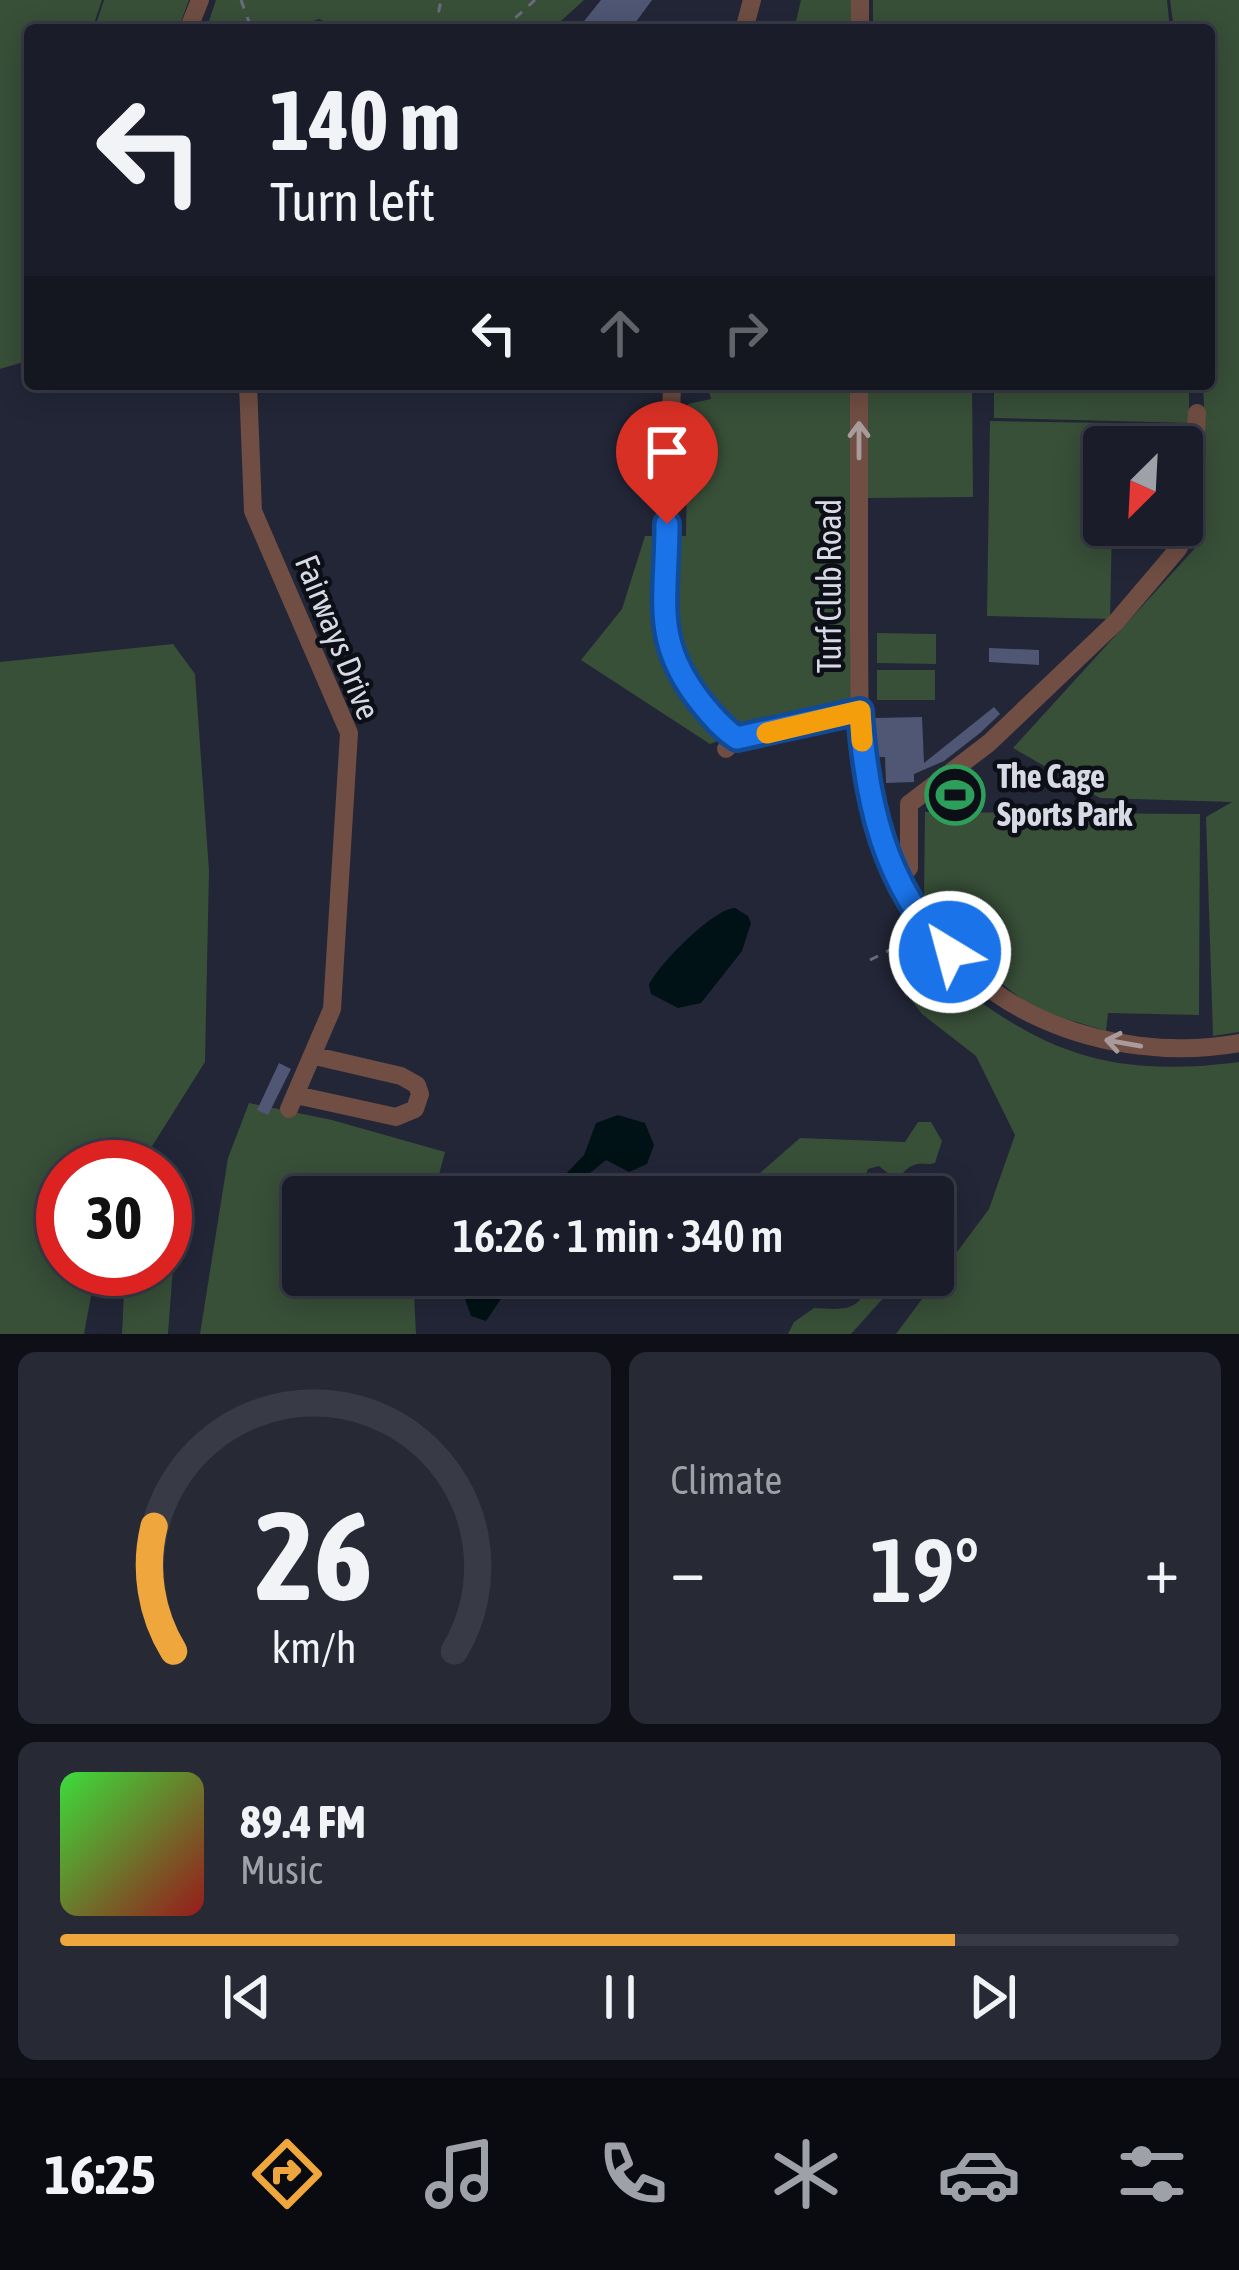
<!DOCTYPE html>
<meta charset="utf-8">
<style>
:root{--surface:#1a1c29;--page:#272935;--text:#f1f3f6;--muted:#9fa1a8;--line:#383a46;--accent:#efa73d}
body{margin:0;font-family:"Asap Condensed",sans-serif;background:var(--page);color:var(--text);height:100vh;display:flex;flex-direction:column;font-size:45px;white-space:nowrap}
*{box-sizing:border-box;margin:0}
p{font-size:39px;color:var(--muted)}
.icon{flex:none;width:66px;height:66px;fill:none;stroke:currentColor;stroke-width:2;stroke-linecap:round;stroke-linejoin:round}
.map{position:relative;height:1334px;overflow:hidden}
.sheet{display:flex;flex-direction:column;gap:18px;padding:18px;background:#0e0f17;flex:1}
.sheet>*{flex:none}
.guide{position:absolute;left:24px;top:24px;width:1191px;height:366px;border-radius:12px;box-shadow:0 6px 30px #0003,0 0 0 3px var(--line);background:#1a1c29;color:var(--text);overflow:hidden}
.needle{width:78px;rotate:204deg}
.controls{position:absolute;left:1083px;top:426px;display:grid;gap:24px}
.controls a{display:grid;place-items:center;width:120px;height:120px;border-radius:12px;background:var(--surface);box-shadow:0 6px 30px #0003,0 0 0 3px var(--line);font-size:60px}
.speed{position:absolute;left:36px;top:1140px;display:flex;gap:24px;font-size:60px;font-weight:700;text-align:center}
.speed>*{display:grid;place-content:center;width:156px;height:156px;border-radius:50%;background:var(--surface);box-shadow:0 6px 30px #0003,0 0 0 3px var(--line);line-height:1}
.speed .limit{border:18px solid #d22;background:#fff;color:#111}
.pin{position:absolute;display:grid;place-items:center;width:102px;height:102px;color:#fff;margin:-123px -51px;border-radius:50% 50% 50% 0;rotate:-45deg;box-shadow:0 0 12px #0007}
.pin .icon{rotate:45deg}
.me{position:absolute;width:132px;margin:-66px;rotate:323deg;stroke-linejoin:round;filter:drop-shadow(0 0 9px #0008)}
.turn{display:flex;align-items:center;gap:42px;height:252px;padding:0 48px;font-size:54px}
.turn .icon{width:156px;height:156px;stroke-width:2.5}
.turn b{display:block;font-size:84px;line-height:102px}
.lanes{display:flex;align-items:center;height:114px;padding:0 48px;background:#0003;justify-content:center;gap:60px;direction:ltr}
.lanes .off{opacity:.35}
.big{font-size:90px;font-weight:600;line-height:1.1}
.sheet .tile{flex:1;display:flex;flex-direction:column;justify-content:center;gap:18px;min-width:0;padding:0 42px;border-radius:18px;background:var(--page)}
.sheet .dial{align-items:center;gap:0}
.dial svg{height:312px;overflow:visible;fill:none;stroke:var(--line);stroke-width:7;stroke-linecap:round;text-anchor:middle}
.dial text{fill:var(--text);stroke:none}
.song{display:flex;align-items:center;gap:36px}
.cover{width:144px;height:144px;border-radius:18px;background:linear-gradient(135deg,hsl(120 70% 55%),hsl(0 70% 35%))}
.played{height:12px;border-radius:6px;background:linear-gradient(90deg,var(--accent) 80%,var(--line) 80%)}
.keys{display:flex;justify-content:space-around;direction:ltr}
.heat{display:flex;justify-content:space-between;align-items:center;font-size:66px;direction:ltr}
.sheet .tiles{flex:1;display:grid;gap:18px;grid-template-columns:1fr 1fr}
.tile:last-child{grid-column:span 2}
.trip{position:absolute;left:282px;top:1176px;width:672px;height:120px;border-radius:12px;background:var(--surface);box-shadow:0 6px 30px #0003,0 0 0 3px var(--line);font-weight:600;line-height:120px;text-align:center}
.menu{display:flex;height:192px;justify-content:space-around;align-items:center;background:#0a0b10;color:var(--muted)}
.menu .icon{width:84px;height:84px}
.menu .current{color:var(--accent)}
.menu b{font-size:54px;color:var(--text)}
.map>svg:first-child{display:block}
.green{fill:#384f38}
.water{fill:#001215}
.building{fill:#4f5775}
.lines{fill:none;stroke-linecap:round;stroke-linejoin:round}
.path{stroke:#696d7c;stroke-width:3;stroke-dasharray:9 9;stroke-linecap:butt}
.minor{stroke:#704e43;stroke-width:18}
.oneway{stroke:#a99b9c}
.route-casing{stroke:#114b97;stroke-width:30}
.route{stroke:#1a73e8;stroke-width:21}
.slow{stroke:#f59e0b;stroke-width:21}
.labels{text-anchor:middle;stroke-width:9;stroke-linejoin:round;paint-order:stroke}
.street-label{font-size:33px;fill:#d7dae5;stroke:#0d0f17}
.poi-label{font-size:33px;font-weight:bold;fill:#d7dae5;stroke:#0d0f17;text-anchor:start}
</style>
<div class="map">
<svg width="1239" height="1334" viewBox="0 0 1239 1334">
<rect width="100%" height="100%" fill="#222637"/>
<path class="green" d="M 0,0 L 102,0 L 92,30 L 30,30 L 30,360 L 0,369 Z
M 104,0 L 189,0 L 178,30 L 94,30 Z
M 216,0 L 584,0 L 551,30 L 344,30 L 319,19 L 287,30 L 206,30 Z
M 801,0 L 854,0 L 852,30 L 794,30 Z
M 873,0 L 1167,0 L 1170,30 L 873,30 Z
M 1170,0 L 1239,0 L 1239,1032 L 1213,1036 L 1206,817 L 1232,802 L 1100,798 L 1013,748 L 1196,547 L 1206,453 L 1203,384 L 1209,384 L 1209,30 L 1174,30 Z
M 707,384 L 850,384 L 854,706 L 739,733 L 710,744 L 581,660 L 622,609 L 645,536 L 686,536 L 688,404 L 711,399 Z
M 866,384 L 972,384 L 973,497 L 867,498 Z
M 994,384 L 1189,384 L 1189,423 L 994,418 Z
M 990,421 L 1113,423 L 1113,447 L 1104,447 L 1104,525 L 1112,525 L 1110,619 L 987,616 Z
M 877,633 L 936,634 L 936,664 L 877,663 Z
M 173,644 L 195,674 L 209,871 L 205,1062 L 139,1167 L 63,1167 L 63,1269 L 96,1269 L 84,1334 L 0,1334 L 0,662 Z
M 877,670 L 935,670 L 935,700 L 877,700 Z
M 925,812 L 1200,814 L 1199,1015 L 1108,1013 L 1106,1031 L 1034,1009 L 963,953 L 924,896 Z
M 918,954 C 1029,1044 1092,1081 1239,1062 L 1239,1334 L 896,1334 L 989,1209 L 1015,1135 L 976,1056 L 922,1014 L 896,980 Z
M 249,1103 L 332,1120 L 445,1152 L 433,1197 L 303,1197 L 303,1275 L 413,1275 L 416,1334 L 200,1334 L 228,1158 Z
M 918,1122 L 931,1122 L 942,1141 L 935,1163 C 929,1165 923,1163 917,1164 C 897,1169 905,1189 879,1166 L 868,1169 L 864,1180 L 853,1189 L 832,1181 L 792,1197 L 746,1195 L 753,1179 L 800,1138 L 905,1142 Z
M 165,1181 L 178,1201 L 168,1334 L 122,1334 L 125,1269 L 165,1269 Z
M 869,1275 L 904,1275 L 851,1334 L 788,1334 L 794,1322 L 814,1308 C 846,1310 863,1312 869,1275 Z"/>
<path class="water" d="M 735,908 L 748,916 L 751,923 L 742,951 L 701,1003 L 678,1008 L 651,994 L 649,985 C 658,965 714,908 735,908 Z
M 618,1115 L 645,1123 L 654,1145 L 647,1164 L 629,1172 L 606,1160 L 590,1173 L 575,1197 L 544,1197 L 584,1155 L 596,1123 Z
M 473,1275 L 517,1275 L 486,1321 L 471,1316 L 462,1290 L 465,1279 Z"/>
<path class="building" d="M 601,0 L 652,0 L 630,30 L 577,30 Z
M 989,648 L 1039,650 L 1039,665 L 989,662 Z
M 994,707 L 1000,714 L 980,733 L 944,761 L 914,774 L 914,782 L 886,783 L 885,757 L 876,757 L 875,718 L 922,717 L 924,763 Z
M 279,1063 L 291,1069 L 268,1115 L 257,1110 Z"/>
<g class="lines">
<path class="path" d="M 241,0 L 252,30
M 435,30 L 441,0
M 502,30 L 535,0
M 870,960 L 916,937"/>
<path class="minor" d="M 188,30 L 200,0
M 744,30 L 752,0
M 860,30 L 860,0
M 248,384 L 253,511 L 349,733 L 332,1009 L 289,1109
M 672,384 L 665,633 C 675,672 702,716 737,738
M 859,384 C 859,467 859,549 859,632 C 860,688 857,750 869,805 C 890,895 957,982 1042,1019 C 1102,1046 1174,1055 1239,1043
M 726,749 L 737,738 L 860,711
M 899,879 L 909,868 L 909,804 L 989,743 L 1116,622 L 1178,549 L 1191,521 L 1197,413
M 296,1095 L 396,1117 L 415,1109 L 420,1094 L 417,1085 L 401,1076 L 315,1056"/>
</g>
<defs><path id="oneway-shaft" d="M-6 0H5M1.5-3L5.5 0L1.5 3" fill="none" stroke-width="1.6" stroke-linecap="round" stroke-linejoin="round" transform="scale(3)"/></defs>
<g class="oneway">
<use href="#oneway-shaft" transform="translate(859 440) rotate(-90)"/>
<use href="#oneway-shaft" transform="translate(1123 1043) rotate(-170)"/>
</g>
<g class="lines">
<defs>
<path id="route" d="M 667,524 C 667,601 651,641 703,705 C 713,717 724,730 737,738 L 860,711 C 866,800 884,886 950,952"/>
</defs>
<use href="#route" class="route-casing"/>
<use href="#route" class="route"/>
<path class="slow" d="M 767,733 L 860,711 L 862,741"/>
</g>
<defs>
<symbol id="stadium-ring" viewBox="-11 -11 22 22"><circle r="9.5" fill="#0d0f17" stroke="#2e9e5b" stroke-width="1.5"/><path d="M0-5a6.5 5 0 1 0 0 10a6.5 5 0 1 0 0-10ZM-3.5-1.8h7v3.6h-7Z" fill="#2e9e5b"/></symbol>
</defs>
<g fill-rule="evenodd">
<use href="#stadium-ring" x="922" y="762" width="66" height="66"/>
</g>
<g class="labels">
<g class="street-label">
<text transform="translate(829 586) rotate(-90)" y="12">Turf Club Road</text>
<text transform="translate(338 637) rotate(68)" y="12">Fairways Drive</text>
</g>
<g class="poi-label">
<text x="997" y="788">The Cage<tspan x="997" dy="38">Sports Park</tspan></text>
</g>
</g>
</svg>
<div class="controls">
<a><svg class="needle" viewBox="-14 -14 28 28"><path d="M0-13l5 13h-10z" fill="#e53935"/><path d="M0 13l5-13h-10z" fill="#9fa1a8"/></svg></a>
</div>
<div class="speed"><div class="limit">30</div></div>
<div class="pin" style="left:667px;top:524px;background:#d93025"><svg class="icon" aria-label="arrive" viewBox="0 0 24 24"><path d="M6 21V4h12l-3 4 3 4H6"/></svg></div>
<svg class="me" style="left:950px;top:952px" viewBox="-20 -20 40 40"><circle r="17" fill="#1a73e8" stroke="#fff" stroke-width="3"/><path d="M0-11L8 9 0 5-8 9z" fill="#fff"/></svg>
<div class="trip">16:26 · 1 min · 340 m</div>
<div class="guide">
<div class="turn"><svg class="icon" aria-label="left" viewBox="0 0 24 24"><path d="M17 20v-9H6M10 6l-5 5 5 5"/></svg><div><b>140 m</b>Turn left</div></div>
<div class="lanes"><svg class="icon" aria-label="left" viewBox="0 0 24 24"><path d="M17 20v-9H6M10 6l-5 5 5 5"/></svg><svg class="icon off" aria-label="ahead" viewBox="0 0 24 24"><path d="M12 20V5M6 11l6-6 6 6"/></svg><svg class="icon off" aria-label="right" viewBox="0 0 24 24"><path d="M7 20v-9h11M14 6l5 5-5 5"/></svg></div>
</div>
</div>
<section class="sheet">
<div class="tiles">
<div class="tile dial"><svg viewBox="0 0 100 80">
<path d="M14 69A42 42 0 1 1 86 69"/>
<path d="M14 69A42 42 0 0 1 9 37" stroke="#efa73d"/>
<text x="50" y="56" font-size="32" font-weight="700">26</text>
<text x="50" y="72" font-size="11">km/h</text>
</svg></div>
<div class="tile"><p>Climate</p>
<div class="heat"><a>−</a><b class="big">19°</b><a>+</a></div>
</div>
<div class="tile">
<div class="song"><i class="cover"></i><div><b>89.4 FM</b><p>Music</p></div></div>
<div class="played"></div>
<div class="keys"><svg class="icon" aria-label="previous" viewBox="0 0 24 24"><path d="M18 5L8 12l10 7zM5 5v14"/></svg><svg class="icon" aria-label="pause" viewBox="0 0 24 24"><path d="M8 5v14M16 5v14"/></svg><svg class="icon" aria-label="next" viewBox="0 0 24 24"><path d="M6 5l10 7-10 7zM19 5v14"/></svg></div>
</div>
</div>
</section>
<nav class="menu">
<b>16:25</b>
<svg class="icon current" aria-label="directions" viewBox="0 0 24 24"><path d="M12 3l9 9-9 9-9-9zM9 14v-3h6M13 9l2 2-2 2"/></svg>
<svg class="icon" aria-label="music" viewBox="0 0 24 24"><path d="M9 18V5l10-2v13"/><circle cx="6" cy="18" r="3"/><circle cx="16" cy="16" r="3"/></svg>
<svg class="icon" aria-label="phone" viewBox="0 0 24 24"><path d="M5 4h4l2 5-3 2q2 4 5 5l2-3 5 2v4C11 20 4 13 5 4z"/></svg>
<svg class="icon" aria-label="climate" viewBox="0 0 24 24"><path d="M12 3v18M4 7l16 10M4 17L20 7"/></svg>
<svg class="icon" aria-label="car" viewBox="0 0 24 24"><path d="M5 17H2v-5l4-1 3-4h7l3 4 3 1v5h-3M9 17h6M6 11h13"/><circle cx="7" cy="17" r="2"/><circle cx="17" cy="17" r="2"/></svg>
<svg class="icon" aria-label="filters" viewBox="0 0 24 24"><path d="M4 7h16M4 17h16"/><circle cx="9" cy="7" r="2"/><circle cx="15" cy="17" r="2"/></svg>
</nav>
